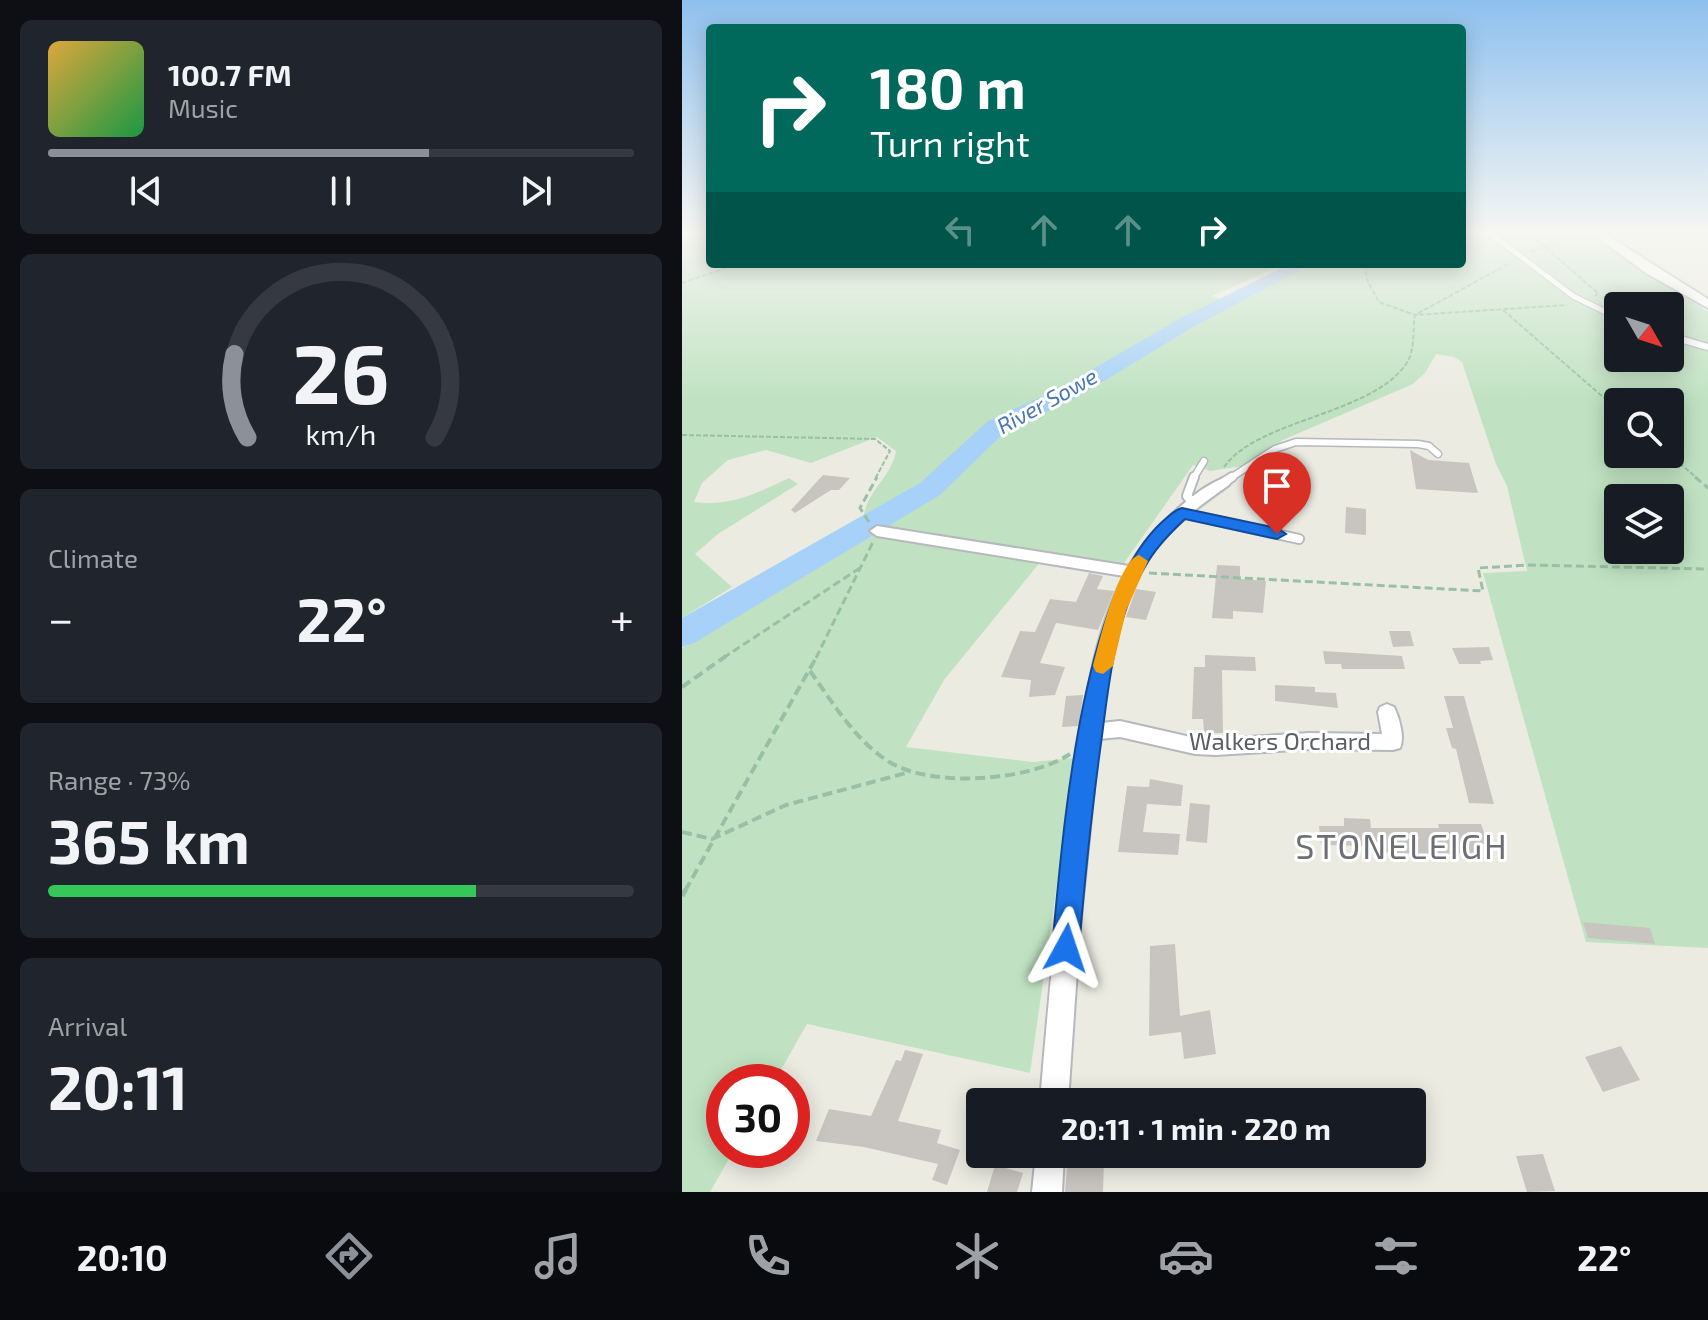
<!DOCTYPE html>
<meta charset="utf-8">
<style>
:root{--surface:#171b24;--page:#20242c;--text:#f1f3f6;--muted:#9ea1a6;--line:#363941;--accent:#8c9099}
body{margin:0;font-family:"Exo 2",sans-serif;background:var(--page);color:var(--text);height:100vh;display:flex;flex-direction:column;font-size:30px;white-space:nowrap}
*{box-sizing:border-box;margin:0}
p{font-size:26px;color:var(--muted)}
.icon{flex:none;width:44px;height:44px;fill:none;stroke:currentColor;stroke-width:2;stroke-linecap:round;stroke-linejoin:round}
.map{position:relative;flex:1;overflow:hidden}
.drawer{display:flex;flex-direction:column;gap:20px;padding:20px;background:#0d0f14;width:682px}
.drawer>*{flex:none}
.hud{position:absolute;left:24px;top:24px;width:760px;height:244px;border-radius:8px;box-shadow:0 4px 20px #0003;background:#00695c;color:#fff;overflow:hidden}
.needle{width:52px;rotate:129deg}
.controls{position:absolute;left:922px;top:292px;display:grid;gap:16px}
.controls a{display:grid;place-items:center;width:80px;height:80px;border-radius:8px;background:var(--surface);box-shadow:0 4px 20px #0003;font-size:40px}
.speed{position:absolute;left:24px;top:1064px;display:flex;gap:16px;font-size:40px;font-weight:700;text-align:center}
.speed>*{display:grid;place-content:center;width:104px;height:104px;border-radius:50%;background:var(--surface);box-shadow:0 4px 20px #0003;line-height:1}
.speed .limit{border:12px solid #d22;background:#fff;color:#111}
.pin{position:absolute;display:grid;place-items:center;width:68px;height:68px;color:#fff;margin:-82px -34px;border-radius:50% 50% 50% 0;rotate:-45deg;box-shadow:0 0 8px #0007}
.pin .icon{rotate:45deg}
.me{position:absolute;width:88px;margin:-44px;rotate:5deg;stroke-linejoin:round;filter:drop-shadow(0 0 6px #0008)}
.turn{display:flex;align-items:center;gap:28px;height:168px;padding:0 32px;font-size:36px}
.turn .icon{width:104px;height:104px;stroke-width:2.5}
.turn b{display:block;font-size:56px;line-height:68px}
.lanes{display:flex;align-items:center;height:76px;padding:0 32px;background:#0003;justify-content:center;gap:40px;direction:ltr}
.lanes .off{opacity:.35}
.big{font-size:60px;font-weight:700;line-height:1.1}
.drawer .widget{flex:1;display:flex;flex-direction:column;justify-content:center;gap:12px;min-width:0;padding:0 28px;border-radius:12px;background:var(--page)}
.drawer .dial{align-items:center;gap:0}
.dial svg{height:208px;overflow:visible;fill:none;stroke:var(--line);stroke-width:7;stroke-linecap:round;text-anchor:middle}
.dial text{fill:var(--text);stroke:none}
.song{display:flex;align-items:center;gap:24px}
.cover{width:96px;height:96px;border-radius:12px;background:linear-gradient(135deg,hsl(40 70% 55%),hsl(140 70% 35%))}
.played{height:8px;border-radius:4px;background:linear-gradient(90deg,var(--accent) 65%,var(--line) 65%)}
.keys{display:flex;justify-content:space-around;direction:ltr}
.heat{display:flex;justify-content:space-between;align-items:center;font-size:44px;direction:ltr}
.charge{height:12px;border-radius:6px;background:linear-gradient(90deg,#34c759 73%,var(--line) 0)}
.trip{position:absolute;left:284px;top:1088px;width:460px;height:80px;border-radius:8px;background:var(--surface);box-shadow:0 4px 20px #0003;font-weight:700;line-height:80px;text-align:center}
.menu{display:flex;height:128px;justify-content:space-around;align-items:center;background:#090b0e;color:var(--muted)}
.menu .icon{width:56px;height:56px}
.menu .current{color:var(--accent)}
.menu b{font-size:36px;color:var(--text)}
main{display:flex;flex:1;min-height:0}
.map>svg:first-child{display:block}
.green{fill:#c0e2c2;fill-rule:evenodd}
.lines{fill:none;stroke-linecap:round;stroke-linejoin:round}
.river{fill:#a7d1f8;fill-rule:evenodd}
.building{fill:#c8c5c0}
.service-far2-casing{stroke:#b5b8bc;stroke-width:7}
.service-far1-casing{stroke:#b5b8bc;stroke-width:9}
.service-casing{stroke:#b5b8bc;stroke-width:12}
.minor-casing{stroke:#b5b8bc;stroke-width:4}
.secondary-casing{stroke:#b6b9be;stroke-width:4}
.path-far3{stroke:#99c0a6;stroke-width:2;stroke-dasharray:5 2;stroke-linecap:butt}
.path-far2{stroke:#99c0a6;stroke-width:3;stroke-dasharray:8 4;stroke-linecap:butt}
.path-far1{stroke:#99c0a6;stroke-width:4;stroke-dasharray:10 5;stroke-linecap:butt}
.path{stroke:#99c0a6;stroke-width:5;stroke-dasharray:13 6;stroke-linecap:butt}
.service-far2{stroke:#fff;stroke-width:5}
.service-far1{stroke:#fff;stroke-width:6}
.service{stroke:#fff;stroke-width:8}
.minor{fill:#fff;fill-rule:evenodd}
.secondary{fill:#fff;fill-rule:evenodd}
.route{fill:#1a73e8;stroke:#114b97;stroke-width:2}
.slow{fill:#f59e0b}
.labels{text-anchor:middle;stroke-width:6;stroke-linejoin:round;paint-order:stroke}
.far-water-label{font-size:22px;font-style:italic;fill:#4877b1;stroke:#fff}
.street-label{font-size:24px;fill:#5b5e62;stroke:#fff}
.near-quarter-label{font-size:34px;letter-spacing:2px;fill:#6c6f74;stroke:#fff}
</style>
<main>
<section class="drawer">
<div class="widget">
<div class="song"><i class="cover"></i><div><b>100.7 FM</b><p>Music</p></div></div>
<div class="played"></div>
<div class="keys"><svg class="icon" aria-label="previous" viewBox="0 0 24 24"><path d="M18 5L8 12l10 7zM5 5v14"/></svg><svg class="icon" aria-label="pause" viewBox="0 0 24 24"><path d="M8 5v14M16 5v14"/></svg><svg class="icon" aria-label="next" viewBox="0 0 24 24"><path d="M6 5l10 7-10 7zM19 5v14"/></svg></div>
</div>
<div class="widget dial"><svg viewBox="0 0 100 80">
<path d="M14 69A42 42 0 1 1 86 69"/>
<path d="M14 69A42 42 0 0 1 9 37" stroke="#8c9099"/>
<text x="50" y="56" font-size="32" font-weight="700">26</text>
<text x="50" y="72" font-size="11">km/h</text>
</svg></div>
<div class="widget"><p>Climate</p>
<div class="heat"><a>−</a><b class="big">22°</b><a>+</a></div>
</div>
<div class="widget"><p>Range · 73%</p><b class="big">365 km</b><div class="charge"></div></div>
<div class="widget"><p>Arrival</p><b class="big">20:11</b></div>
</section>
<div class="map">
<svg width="1026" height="1192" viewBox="0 0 1026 1192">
<rect width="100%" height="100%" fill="#ecebe2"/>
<path class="green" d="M 0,234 L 28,234 L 28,264 L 602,264 L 530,296 L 546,301 L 621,264 L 780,264 L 780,234 L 906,234 L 1026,312 L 1026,948 L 904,942 L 801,573 L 845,571 L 825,486 L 814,464 L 780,362 L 772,357 L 754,354 L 743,373 L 731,384 L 603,439 L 561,466 L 528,471 L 511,465 L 440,566 L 194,528 L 182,514 C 187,489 210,476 214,451 L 195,437 L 129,463 L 84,450 L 46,460 L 20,483 L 12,502 C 48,507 75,493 107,478 L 116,484 L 36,534 L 13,554 L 50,587 L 0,618 ZM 936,306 L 988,306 L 988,358 L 936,358 ZM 936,402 L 988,402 L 988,454 L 936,454 ZM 936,498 L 988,498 L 988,550 L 936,550 Z
M 193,535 L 359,561 L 262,680 L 224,747 L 351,762 L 393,758 L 348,1073 L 125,1024 L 92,1082 L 42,1082 L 42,1150 L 52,1150 L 28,1192 L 0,1192 L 0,648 L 177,541 Z"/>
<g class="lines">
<path class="river" d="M 608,264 L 630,264 L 511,327 L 394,398 L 324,431 L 258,495 L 12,643 L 0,647 L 0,618 L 238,483 L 306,421 L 378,388 L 497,319 Z"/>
</g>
<path class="building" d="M 728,450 L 746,460 L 787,463 L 796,493 L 734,489 Z
M 141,475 L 168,478 L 157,490 L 149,490 L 113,513 L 109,510 Z
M 664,507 L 684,509 L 684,535 L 663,533 Z
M 535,565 L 558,566 L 558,579 L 584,581 L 581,613 L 551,611 L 551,619 L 530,618 Z
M 407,573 L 421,576 L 415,589 L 432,591 L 416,630 L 374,623 L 358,663 L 383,667 L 373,695 L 347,697 L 349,680 L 319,677 L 338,631 L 353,632 L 368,599 L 394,602 Z
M 454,589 L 474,592 L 464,620 L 444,617 Z
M 707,631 L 728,631 L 732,646 L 711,647 Z
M 807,647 L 811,660 L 798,661 L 799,664 L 777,664 L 770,648 Z
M 641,651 L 720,656 L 723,669 L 660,669 L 659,664 L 643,664 Z
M 523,655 L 573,657 L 574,671 L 540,670 L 541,733 L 522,733 L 521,719 L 510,719 L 512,667 L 523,667 Z
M 593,685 L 633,687 L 633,692 L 654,693 L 656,708 L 593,701 Z
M 401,695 L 397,726 L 380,727 L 384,696 Z
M 762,696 L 782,696 L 812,804 L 787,803 L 774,749 L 770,748 L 764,728 L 771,728 Z
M 468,779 L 501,785 L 499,806 L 465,804 L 461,832 L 498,834 L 496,855 L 436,852 L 445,786 L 467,787 Z
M 508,803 L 528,805 L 525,843 L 504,841 Z
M 662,818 L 688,819 L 689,828 L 757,828 L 756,824 L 799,824 L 806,844 L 792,844 L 795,853 L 736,854 L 699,852 L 698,846 L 639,845 L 637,826 L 662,826 Z
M 901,922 L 968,928 L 973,944 L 906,938 Z
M 493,944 L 498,1016 L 528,1010 L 534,1054 L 502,1059 L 499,1032 L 467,1036 L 468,946 Z
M 939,1046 L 958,1080 L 921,1092 L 903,1057 Z
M 223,1050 L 241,1054 L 216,1121 L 259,1130 L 255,1143 L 278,1150 L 265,1185 L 250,1180 L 256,1164 L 182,1147 L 134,1141 L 147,1109 L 189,1116 L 214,1060 L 219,1061 Z
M 425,1088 L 424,1102 L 389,1102 L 390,1089 Z
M 386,1154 L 404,1154 L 403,1160 L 422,1160 L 421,1192 L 383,1192 Z
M 861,1154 L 873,1191 L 845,1192 L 834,1156 Z
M 313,1165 L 341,1173 L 335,1192 L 305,1192 Z"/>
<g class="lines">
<defs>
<path id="service-far2" d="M 809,234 L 891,296 L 936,318
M 988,336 L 1005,341"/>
<path id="service-far1" d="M 998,339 L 1026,347
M 511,479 L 522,461
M 547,479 L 593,449 L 614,442 L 736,444 L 747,446 L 756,454"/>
<path id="service" d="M 512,477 L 505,496 L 512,504
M 542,482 L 550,477
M 500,513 L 617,539"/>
<path id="minor" d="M 542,478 L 549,482 L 547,485 C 523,502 499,519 480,541 C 438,589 428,662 419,723 L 438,721 L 513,738 L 534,739 L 627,733 L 700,734 L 696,712 L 698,707 L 705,704 L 712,707 C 717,717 723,737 718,748 L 711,750 L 627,749 L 534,755 L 513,754 L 438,737 L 417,739 L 398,927 L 386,1102 L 358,1102 C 367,993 377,884 393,775 C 403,708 410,637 442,576 L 195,536 L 188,531 L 195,526 L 447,566 C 465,536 509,490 542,478 Z
M 354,1154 L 382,1154 L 380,1192 L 350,1192 Z"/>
<path id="secondary" d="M 911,234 L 923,234 L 1026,299 L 1026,308 L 964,273 Z"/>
</defs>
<use href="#service-far2" class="service-far2-casing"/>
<use href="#service-far1" class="service-far1-casing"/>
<use href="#service" class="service-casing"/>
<use href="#minor" class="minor-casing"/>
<use href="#secondary" class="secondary-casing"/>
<path class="path-far3" d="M 848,234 L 916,293 L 913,296
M 849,252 L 892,234
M 683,264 L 685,280 L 697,302 L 733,315 L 885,305
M 0,283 L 56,264
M 821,310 L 936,410
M 0,435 L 193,439 L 208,451 L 193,479
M 987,454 L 1016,479
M 542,467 C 576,419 689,415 724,364 C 734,350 730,330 733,315 L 828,263"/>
<path class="path-far2" d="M 1013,477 L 1026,488
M 187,522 L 178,508 L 195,477
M 467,573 L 801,591 L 796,568 L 844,565 L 1026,569
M 41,658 L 181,566
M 134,658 L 191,542"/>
<path class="path-far1" d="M 128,671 C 151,703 174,742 209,763 C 253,788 347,781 388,754
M 0,687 L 44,656
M 0,832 L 30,839 L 104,805 L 228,772
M 3,891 L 135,656"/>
<path class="path" d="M 0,896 L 4,889"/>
<use href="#service-far2" class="service-far2"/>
<use href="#service-far1" class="service-far1"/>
<use href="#service" class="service"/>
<use href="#minor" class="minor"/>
<use href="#secondary" class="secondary"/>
</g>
<linearGradient id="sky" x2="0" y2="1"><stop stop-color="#8ec0ee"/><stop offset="0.58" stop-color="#f6f6f2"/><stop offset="1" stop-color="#f6f6f2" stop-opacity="0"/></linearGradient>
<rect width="1026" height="401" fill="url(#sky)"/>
<path class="route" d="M 500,508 L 595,528 L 604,534 L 595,539 L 503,519 C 488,533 474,547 464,565 C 434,615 427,680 420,736 C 410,807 403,877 397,948 L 393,958 L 384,962 L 374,958 L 370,948 C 381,837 397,598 480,522 C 487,516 492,510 500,508 Z"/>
<path class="slow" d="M 457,555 L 466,561 L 444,611 L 431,666 L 421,674 L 414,672 L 411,666 C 417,644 436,561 457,555 Z"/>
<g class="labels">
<g class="far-water-label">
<text transform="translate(365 401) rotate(-29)" y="8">River Sowe</text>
</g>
<g class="street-label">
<text x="598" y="750">Walkers Orchard</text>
</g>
<g class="near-quarter-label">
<text x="720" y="859">STONELEIGH</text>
</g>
</g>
</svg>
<div class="controls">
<a><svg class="needle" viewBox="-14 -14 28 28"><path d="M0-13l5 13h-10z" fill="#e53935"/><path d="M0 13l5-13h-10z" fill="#9ea1a6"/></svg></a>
<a><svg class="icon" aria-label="search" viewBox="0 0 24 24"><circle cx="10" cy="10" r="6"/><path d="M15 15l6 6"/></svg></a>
<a><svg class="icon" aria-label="layers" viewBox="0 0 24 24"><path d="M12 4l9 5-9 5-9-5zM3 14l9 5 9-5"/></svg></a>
</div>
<div class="speed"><div class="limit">30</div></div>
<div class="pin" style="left:595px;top:534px;background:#d93025"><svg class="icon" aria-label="arrive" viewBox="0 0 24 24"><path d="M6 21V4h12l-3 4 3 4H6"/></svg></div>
<svg class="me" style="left:384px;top:948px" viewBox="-20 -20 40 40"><path d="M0-17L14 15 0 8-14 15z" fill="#1a73e8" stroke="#fff" stroke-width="4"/></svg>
<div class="trip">20:11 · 1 min · 220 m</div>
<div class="hud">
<div class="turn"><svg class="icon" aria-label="right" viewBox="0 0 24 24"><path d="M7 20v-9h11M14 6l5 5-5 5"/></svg><div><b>180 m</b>Turn right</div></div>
<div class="lanes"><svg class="icon off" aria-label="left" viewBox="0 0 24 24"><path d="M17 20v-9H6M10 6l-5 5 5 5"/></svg><svg class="icon off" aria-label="ahead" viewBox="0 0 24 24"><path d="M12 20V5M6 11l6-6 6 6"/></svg><svg class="icon off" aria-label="ahead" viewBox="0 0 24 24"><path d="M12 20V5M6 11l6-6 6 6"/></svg><svg class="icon" aria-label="right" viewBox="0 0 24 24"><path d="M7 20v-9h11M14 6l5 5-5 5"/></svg></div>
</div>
</div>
</main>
<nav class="menu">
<b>20:10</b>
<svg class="icon current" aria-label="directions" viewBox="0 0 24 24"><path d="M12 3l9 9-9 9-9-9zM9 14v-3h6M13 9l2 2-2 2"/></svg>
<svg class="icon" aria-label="music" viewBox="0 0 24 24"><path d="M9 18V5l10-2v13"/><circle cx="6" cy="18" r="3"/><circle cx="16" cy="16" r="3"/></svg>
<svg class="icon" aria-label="phone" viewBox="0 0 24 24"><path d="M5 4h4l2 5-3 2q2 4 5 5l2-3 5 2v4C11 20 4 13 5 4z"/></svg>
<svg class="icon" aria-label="climate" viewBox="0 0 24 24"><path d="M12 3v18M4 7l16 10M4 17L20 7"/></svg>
<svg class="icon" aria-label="car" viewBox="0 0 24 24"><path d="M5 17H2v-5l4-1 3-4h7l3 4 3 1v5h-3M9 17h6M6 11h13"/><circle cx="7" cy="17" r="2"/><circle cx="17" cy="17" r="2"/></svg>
<svg class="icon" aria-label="filters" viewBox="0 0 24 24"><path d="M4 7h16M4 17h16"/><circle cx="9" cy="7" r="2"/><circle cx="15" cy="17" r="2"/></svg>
<b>22°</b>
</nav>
